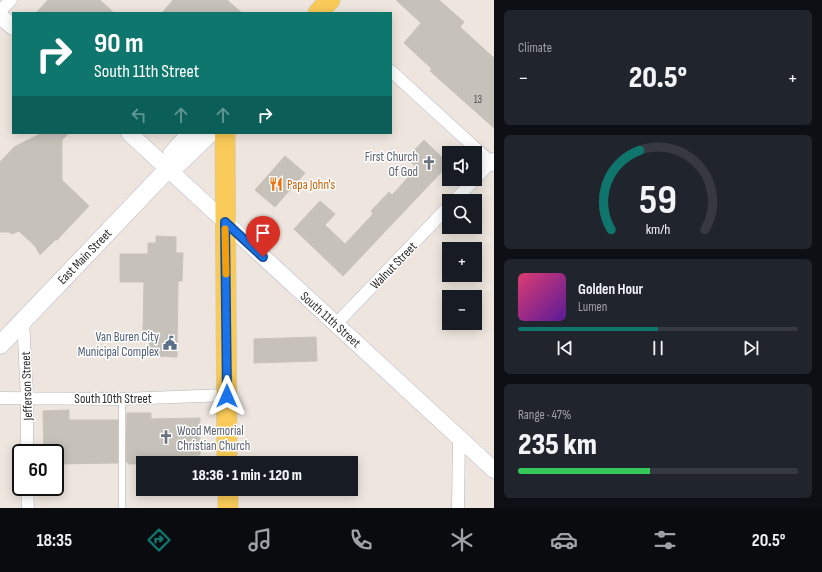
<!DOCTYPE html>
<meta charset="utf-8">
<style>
:root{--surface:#171b24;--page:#20242c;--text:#f1f3f6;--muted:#9ea1a6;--line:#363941;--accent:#0f766e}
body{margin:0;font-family:"Sofia Sans Condensed",sans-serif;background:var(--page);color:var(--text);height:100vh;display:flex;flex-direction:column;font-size:15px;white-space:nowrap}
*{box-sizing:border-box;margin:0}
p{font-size:13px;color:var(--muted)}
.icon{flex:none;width:22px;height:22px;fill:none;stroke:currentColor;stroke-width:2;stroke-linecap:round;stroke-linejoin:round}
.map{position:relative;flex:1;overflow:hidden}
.sheet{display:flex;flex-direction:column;gap:10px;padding:10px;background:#0d0f14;width:328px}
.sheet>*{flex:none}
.guide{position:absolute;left:12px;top:12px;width:380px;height:122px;border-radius:0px;box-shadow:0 2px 10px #0003;background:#0f766e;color:#fff;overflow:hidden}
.fabs{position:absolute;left:442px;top:146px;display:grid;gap:8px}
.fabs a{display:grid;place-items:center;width:40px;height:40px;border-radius:0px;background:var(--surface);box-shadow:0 2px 10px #0003;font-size:20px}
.speed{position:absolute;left:12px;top:444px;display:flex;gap:8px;font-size:20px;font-weight:700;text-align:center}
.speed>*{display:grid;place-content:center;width:52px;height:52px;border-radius:50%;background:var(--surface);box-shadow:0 2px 10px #0003;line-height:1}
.speed .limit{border:2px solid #111;border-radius:6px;background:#fff;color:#111}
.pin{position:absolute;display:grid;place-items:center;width:34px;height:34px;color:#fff;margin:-41px -17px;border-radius:50% 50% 50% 0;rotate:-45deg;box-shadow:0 0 4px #0007}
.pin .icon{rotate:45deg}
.me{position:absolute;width:44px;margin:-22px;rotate:0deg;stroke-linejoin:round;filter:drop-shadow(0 0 3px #0008)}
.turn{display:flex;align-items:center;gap:14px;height:84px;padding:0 16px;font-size:18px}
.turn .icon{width:52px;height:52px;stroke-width:2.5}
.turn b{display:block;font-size:28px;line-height:34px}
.lanes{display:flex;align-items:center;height:38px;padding:0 16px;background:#0003;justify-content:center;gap:20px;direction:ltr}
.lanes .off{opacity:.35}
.big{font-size:30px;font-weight:800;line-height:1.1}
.sheet .tile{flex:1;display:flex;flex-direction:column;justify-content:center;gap:6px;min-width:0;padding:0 14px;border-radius:6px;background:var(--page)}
.sheet .dial{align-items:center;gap:0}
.dial svg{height:104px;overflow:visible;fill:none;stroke:var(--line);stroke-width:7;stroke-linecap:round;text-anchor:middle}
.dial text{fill:var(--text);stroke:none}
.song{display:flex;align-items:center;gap:12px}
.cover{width:48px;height:48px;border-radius:6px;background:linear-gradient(135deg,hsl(340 70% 55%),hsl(270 70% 35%))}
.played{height:4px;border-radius:2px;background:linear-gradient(90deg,var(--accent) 50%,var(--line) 50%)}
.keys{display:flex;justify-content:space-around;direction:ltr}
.heat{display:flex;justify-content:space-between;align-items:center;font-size:22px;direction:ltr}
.charge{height:6px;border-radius:3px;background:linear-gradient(90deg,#34c759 47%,var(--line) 0)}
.trip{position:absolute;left:136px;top:456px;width:222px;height:40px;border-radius:0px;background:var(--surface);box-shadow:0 2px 10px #0003;font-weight:800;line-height:40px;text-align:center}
.tab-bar{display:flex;height:64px;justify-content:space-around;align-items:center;background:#090b0e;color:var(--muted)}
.tab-bar .icon{width:28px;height:28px}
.tab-bar .current{color:var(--accent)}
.tab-bar b{font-size:18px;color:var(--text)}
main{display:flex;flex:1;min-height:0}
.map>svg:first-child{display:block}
.building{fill:#c6c1b9;stroke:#cac2b7}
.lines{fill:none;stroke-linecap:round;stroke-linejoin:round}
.service-casing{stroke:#b2b5c0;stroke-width:7}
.minor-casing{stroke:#b2b5c0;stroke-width:13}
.tertiary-casing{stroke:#b2b5c0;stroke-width:17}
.secondary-casing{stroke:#b2b5c0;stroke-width:19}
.primary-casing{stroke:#c8c8c8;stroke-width:21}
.service{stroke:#fff;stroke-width:6}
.minor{stroke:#fff;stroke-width:12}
.tertiary{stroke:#fff;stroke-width:16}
.secondary{stroke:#fff;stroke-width:18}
.primary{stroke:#f9ca58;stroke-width:20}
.route-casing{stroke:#114b97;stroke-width:10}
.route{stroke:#1a73e8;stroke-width:7}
.slow{stroke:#f59e0b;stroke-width:7}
.labels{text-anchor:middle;stroke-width:3;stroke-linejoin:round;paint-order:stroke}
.number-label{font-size:11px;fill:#52514f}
.worship-label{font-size:13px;fill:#5b616d;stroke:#fff;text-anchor:end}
.food-label{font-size:13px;fill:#c56008;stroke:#fff;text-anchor:start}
.street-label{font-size:13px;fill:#2c2c2c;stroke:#fff}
.service-label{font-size:13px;fill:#4e5e75;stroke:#fff;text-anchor:end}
</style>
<main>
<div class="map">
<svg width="494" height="508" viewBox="0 0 494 508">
<rect width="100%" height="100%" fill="#eee6de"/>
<path class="building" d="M 48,0 L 100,0 L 114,13 L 36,13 Z
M 173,0 L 227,0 L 242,13 L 162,13 Z
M 396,0 L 439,0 L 464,22 L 460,27 L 494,58 L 494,128 L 430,71 L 432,69 L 404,43 L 421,23 Z
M 42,133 L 69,133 L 62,140 L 62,180 L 89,206 L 57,240 L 55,240 L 40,255 L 35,246 L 19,231 L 12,234 L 9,232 L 0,232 L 0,162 L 14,147 Z
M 424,140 L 449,164 L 343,276 L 294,229 L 320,201 L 335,214 L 325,225 L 345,244 L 373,214 L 371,211 L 389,192 L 392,195 L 417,168 L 407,158 Z
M 285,156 L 305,173 L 275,207 L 255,190 Z
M 156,236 L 176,237 L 176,253 L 183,253 L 182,281 L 178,281 L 177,357 L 149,356 L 150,332 L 143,332 L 144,282 L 120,282 L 120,254 L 148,254 L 148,243 L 156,243 Z
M 316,337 L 317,361 L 254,363 L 254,339 Z
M 69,410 L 69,420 L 118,420 L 118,463 L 55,464 L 55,453 L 44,453 L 43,411 Z
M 127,413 L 151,413 L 151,419 L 200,418 L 200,455 L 150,457 L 150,463 L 128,464 L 128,462 L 126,462 Z"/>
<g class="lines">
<defs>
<path id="service" d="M 122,399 L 122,508"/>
<path id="minor" d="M 0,11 L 11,0
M 391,71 L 494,165
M 475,179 L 494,159
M 454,201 L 475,179
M 23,319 L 27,398 L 27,453
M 336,324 L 449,206
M 0,398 L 122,399 L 227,395
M 27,487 L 28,508
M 458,508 L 459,437"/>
<path id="tertiary" d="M 0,16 L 13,27
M 129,133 L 494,470"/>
<path id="secondary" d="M 172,154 L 191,133
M 0,345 L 168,169 L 179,163 L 210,133"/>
<path id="primary" d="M 318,13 L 330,0
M 225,133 L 227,463
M 228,489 L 228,508"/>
</defs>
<use href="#service" class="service-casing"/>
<use href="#minor" class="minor-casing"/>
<use href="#tertiary" class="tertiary-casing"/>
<use href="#secondary" class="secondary-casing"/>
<use href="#primary" class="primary-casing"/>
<use href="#service" class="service"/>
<use href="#minor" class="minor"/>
<use href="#tertiary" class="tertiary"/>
<use href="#secondary" class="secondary"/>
<use href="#primary" class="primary"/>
</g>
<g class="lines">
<defs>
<path id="route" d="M 227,396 L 225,222 L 263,257"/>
</defs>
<use href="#route" class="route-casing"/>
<use href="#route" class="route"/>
<path class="slow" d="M 225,229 L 226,274"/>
</g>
<defs>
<symbol id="church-bare" viewBox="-9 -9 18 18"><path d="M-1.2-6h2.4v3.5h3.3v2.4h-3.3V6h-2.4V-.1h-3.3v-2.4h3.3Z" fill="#6b7280" stroke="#fff" stroke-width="2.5" paint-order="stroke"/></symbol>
<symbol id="restaurant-bare" viewBox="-9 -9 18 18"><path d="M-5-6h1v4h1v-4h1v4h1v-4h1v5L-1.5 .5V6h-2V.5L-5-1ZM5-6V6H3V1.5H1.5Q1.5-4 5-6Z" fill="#e8710a" stroke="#fff" stroke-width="2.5" paint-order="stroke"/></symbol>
<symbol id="civic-bare" viewBox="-9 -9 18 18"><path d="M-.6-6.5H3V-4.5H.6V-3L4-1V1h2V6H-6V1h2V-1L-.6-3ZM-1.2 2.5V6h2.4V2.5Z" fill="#5c6f8a" stroke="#fff" stroke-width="2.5" paint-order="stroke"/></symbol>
</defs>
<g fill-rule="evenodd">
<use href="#church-bare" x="419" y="153" width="20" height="20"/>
<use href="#restaurant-bare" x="266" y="174" width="20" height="20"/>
<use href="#civic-bare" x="160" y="333" width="20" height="20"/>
<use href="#church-bare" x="156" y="427" width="20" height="20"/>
</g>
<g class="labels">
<g class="number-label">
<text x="478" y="103">13</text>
</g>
<g class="worship-label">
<text x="418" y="161">First Church<tspan x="418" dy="15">Of God</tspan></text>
<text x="177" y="435" text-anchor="start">Wood Memorial<tspan x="177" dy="15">Christian Church</tspan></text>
</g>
<g class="food-label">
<text x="287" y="189">Papa John's</text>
</g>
<g class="street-label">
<text transform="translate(84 256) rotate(-46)" y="5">East Main Street</text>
<text transform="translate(393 265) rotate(-46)" y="5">Walnut Street</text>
<text transform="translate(331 319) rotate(42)" y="5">South 11th Street</text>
<text transform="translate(26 386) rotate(-92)" y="5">Jefferson Street</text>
<text x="113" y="403">South 10th Street</text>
</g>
<g class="service-label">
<text x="159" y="341">Van Buren City<tspan x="159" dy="15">Municipal Complex</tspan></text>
</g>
</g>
</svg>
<div class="fabs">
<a><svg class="icon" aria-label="sound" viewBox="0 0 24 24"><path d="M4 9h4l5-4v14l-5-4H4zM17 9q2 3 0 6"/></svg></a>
<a><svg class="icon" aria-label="search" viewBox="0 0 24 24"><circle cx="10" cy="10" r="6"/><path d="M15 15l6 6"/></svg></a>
<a>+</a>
<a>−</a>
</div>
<div class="speed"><div class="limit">60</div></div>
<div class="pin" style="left:263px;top:257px;background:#d93025"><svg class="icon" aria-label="arrive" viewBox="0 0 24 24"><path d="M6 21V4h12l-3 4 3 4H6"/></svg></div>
<svg class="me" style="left:227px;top:396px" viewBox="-20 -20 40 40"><path d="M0-17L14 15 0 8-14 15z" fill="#1a73e8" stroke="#fff" stroke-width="4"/></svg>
<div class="trip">18:36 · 1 min · 120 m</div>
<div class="guide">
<div class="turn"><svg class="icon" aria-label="right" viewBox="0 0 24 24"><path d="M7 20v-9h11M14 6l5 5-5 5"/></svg><div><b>90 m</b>South 11th Street</div></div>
<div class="lanes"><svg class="icon off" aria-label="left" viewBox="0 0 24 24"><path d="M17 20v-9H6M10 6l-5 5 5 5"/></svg><svg class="icon off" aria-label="ahead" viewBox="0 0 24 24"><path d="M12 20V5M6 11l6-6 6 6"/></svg><svg class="icon off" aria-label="ahead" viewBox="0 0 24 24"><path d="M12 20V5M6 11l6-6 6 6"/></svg><svg class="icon" aria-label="right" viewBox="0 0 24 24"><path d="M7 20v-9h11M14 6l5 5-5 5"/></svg></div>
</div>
</div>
<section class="sheet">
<div class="tile"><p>Climate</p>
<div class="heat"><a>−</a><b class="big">20.5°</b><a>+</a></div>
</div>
<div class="tile dial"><svg viewBox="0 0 100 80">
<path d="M14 69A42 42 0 1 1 86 69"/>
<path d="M14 69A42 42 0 0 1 36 8" stroke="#0f766e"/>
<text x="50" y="56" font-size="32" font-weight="700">59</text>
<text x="50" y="72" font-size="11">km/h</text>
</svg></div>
<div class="tile">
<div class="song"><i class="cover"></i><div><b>Golden Hour</b><p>Lumen</p></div></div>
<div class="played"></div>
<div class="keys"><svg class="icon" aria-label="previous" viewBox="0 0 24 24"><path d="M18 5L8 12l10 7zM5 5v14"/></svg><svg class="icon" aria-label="pause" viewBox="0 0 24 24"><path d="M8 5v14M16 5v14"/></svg><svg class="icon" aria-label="next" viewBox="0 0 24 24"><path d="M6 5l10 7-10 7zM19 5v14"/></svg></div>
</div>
<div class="tile"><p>Range · 47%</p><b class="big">235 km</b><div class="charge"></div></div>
</section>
</main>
<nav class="tab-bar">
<b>18:35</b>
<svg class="icon current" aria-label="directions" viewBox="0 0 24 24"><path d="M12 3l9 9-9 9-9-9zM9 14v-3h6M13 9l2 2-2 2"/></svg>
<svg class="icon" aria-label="music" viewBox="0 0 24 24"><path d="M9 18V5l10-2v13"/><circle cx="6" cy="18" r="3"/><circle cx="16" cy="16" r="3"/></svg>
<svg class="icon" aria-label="phone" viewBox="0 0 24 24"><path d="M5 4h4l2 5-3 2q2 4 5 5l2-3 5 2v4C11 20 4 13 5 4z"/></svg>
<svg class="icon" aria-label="climate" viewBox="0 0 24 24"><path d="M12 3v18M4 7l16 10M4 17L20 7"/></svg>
<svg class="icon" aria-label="car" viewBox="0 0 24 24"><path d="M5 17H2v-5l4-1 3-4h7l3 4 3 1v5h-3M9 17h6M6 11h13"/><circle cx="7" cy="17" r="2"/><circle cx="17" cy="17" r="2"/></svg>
<svg class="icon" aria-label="filters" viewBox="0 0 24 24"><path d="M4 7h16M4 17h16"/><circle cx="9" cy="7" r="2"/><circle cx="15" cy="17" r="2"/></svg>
<b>20.5°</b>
</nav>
